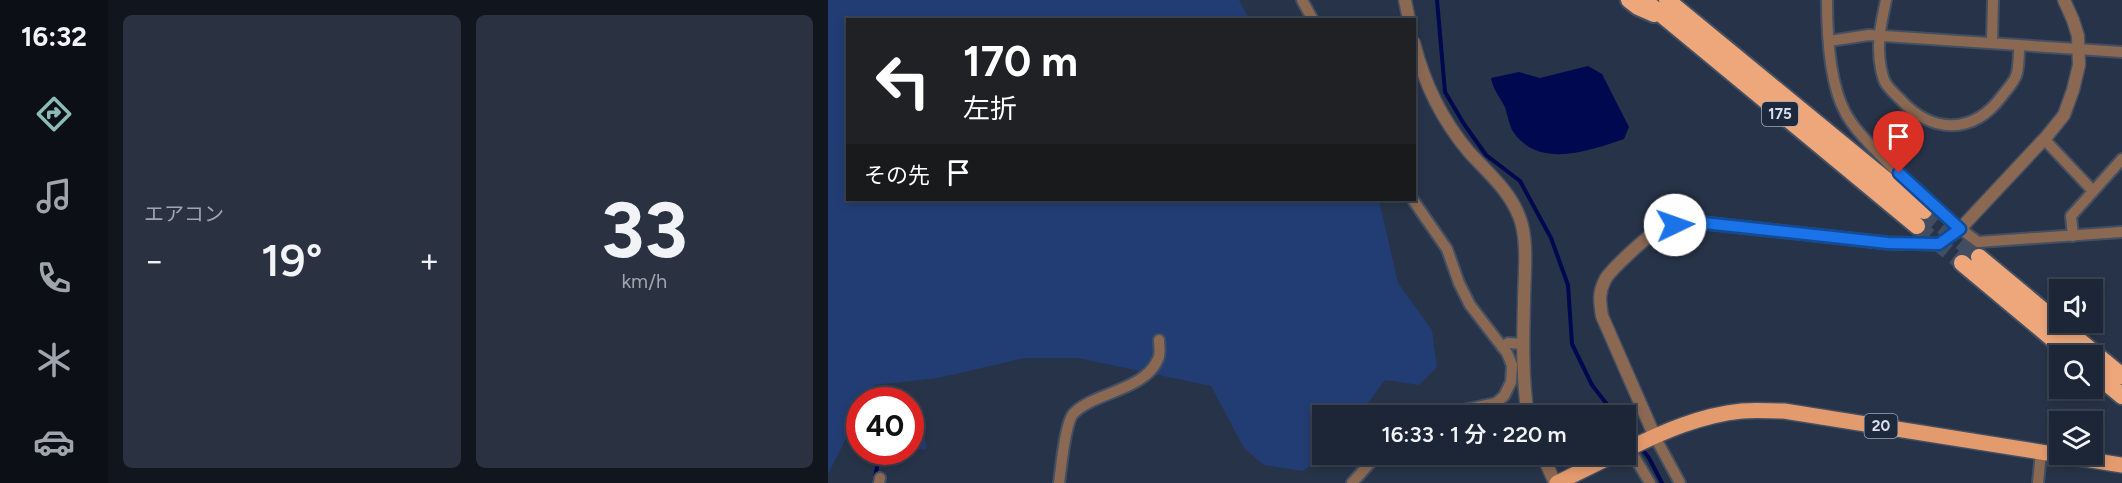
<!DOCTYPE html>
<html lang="ja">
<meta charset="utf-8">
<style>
:root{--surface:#1d2636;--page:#2a3242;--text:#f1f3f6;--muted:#a0a5ad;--line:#3b4351;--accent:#8bbbb9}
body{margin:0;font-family:Figtree,"Noto Sans JP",sans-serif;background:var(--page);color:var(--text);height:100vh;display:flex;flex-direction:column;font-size:22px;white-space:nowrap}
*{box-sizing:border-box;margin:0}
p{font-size:20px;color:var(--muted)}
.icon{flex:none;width:33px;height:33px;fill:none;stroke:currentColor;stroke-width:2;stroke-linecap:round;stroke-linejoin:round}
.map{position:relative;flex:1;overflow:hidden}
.panel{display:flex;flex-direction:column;gap:15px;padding:15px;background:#10151e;width:720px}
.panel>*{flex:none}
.top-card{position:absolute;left:18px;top:18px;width:570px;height:183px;border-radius:0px;box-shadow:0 3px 9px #0003,0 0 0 2px var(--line);background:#202124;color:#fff;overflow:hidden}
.controls{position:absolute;left:1221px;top:279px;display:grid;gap:12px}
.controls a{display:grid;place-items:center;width:54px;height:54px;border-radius:0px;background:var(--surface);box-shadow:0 3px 9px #0003,0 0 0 2px var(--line);font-size:30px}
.speed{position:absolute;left:18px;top:387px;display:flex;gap:12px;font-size:30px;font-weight:700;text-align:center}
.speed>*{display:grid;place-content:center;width:78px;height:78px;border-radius:50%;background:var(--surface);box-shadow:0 3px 9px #0003,0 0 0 2px var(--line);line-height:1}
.speed .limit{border:9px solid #d22;background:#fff;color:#111}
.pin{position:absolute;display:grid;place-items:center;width:51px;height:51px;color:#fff;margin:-62px -26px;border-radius:50% 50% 50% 0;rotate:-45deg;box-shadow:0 0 6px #0007}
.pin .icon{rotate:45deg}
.me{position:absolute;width:66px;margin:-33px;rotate:87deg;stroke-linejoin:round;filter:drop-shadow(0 0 4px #0008)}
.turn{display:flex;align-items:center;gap:21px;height:126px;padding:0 18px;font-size:27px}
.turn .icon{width:78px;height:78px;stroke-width:2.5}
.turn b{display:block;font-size:42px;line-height:51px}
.then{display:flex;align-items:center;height:57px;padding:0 18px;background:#0003;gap:12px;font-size:22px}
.big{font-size:45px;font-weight:600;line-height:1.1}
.panel .widget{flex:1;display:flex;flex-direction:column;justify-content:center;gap:9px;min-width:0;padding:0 21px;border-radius:9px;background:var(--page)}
.panel .dial{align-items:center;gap:0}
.dial b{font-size:78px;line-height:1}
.heat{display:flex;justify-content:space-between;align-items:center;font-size:33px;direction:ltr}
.panel .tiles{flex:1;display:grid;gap:15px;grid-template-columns:repeat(2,1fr)}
.trip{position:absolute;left:484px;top:405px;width:324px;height:60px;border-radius:0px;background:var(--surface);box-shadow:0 3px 9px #0003,0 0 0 2px var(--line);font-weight:600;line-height:60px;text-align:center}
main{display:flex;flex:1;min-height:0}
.dock{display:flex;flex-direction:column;width:108px;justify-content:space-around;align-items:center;background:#0c0f16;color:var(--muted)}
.dock .icon{width:42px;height:42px}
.dock .current{color:var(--accent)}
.dock b{font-size:27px;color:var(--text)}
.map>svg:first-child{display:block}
.green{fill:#223d73}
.water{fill:#00094f}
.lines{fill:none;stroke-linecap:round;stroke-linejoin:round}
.stream{stroke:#00094f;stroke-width:4}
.trunk-tunnel{stroke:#424d61;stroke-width:16;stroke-dasharray:16 8;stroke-linecap:butt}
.minor-casing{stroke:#434f62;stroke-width:14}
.tertiary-casing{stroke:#434f62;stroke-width:15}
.primary-casing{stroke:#434f62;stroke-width:18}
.trunk-casing{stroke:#434f62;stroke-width:20}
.minor{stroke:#8b6852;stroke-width:10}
.tertiary{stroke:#8b6852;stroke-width:12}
.primary{stroke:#e39a6d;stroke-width:15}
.trunk{stroke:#eea77b;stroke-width:16}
.route-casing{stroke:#114b97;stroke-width:15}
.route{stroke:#1a73e8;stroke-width:10}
.labels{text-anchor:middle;stroke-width:4.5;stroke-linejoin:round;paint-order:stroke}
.shield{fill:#1e293d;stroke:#a0a8b8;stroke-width:1.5}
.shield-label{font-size:15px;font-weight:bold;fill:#d8dfed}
</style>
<main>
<nav class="dock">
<b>16:32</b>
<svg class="icon current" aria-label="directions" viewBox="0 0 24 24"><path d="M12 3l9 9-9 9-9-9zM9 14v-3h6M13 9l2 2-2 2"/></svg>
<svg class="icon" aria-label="music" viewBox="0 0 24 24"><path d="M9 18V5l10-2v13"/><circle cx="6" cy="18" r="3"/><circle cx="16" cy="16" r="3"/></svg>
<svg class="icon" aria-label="phone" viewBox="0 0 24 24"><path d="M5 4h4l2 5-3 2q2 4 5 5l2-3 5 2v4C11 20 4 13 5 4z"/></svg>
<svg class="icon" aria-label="climate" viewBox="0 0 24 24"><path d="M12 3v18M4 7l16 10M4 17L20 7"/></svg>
<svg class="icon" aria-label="car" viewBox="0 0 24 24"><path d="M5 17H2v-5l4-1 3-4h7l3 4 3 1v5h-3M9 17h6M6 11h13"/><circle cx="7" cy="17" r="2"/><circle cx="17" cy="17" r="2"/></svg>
</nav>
<section class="panel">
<div class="tiles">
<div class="widget"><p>エアコン</p>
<div class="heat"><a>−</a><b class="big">19°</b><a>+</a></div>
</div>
<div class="widget dial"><b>33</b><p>km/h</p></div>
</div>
</section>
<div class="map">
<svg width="1294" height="483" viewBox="0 0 1294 483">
<rect width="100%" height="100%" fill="#273348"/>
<path class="green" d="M 0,0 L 411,0 L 421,19 L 20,20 L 20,200 L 551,200 L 570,283 L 604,330 L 609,367 L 591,385 L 557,380 L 531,415 L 495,416 L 496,455 L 475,471 L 436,465 L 416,448 L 383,386 L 250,358 L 197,358 L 110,378 L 46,385 L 38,400 L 32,400 L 31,413 L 0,474 Z
M 96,427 L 98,449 L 83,450 L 83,428 Z"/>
<path class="water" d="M 760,66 L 774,74 L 801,127 L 796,139 C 760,151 709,170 684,130 C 681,123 679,114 677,107 C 672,97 665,90 663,78 L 691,72 L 712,78 Z"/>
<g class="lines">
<path class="stream" d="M 609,0 L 617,92 L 636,124 L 658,155 L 692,181 L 723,238 L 740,285 L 744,344 L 764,385 L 788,416
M 798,429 L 809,442
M 813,448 L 821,458 L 834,483
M 46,483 L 52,452"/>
<path class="trunk-tunnel" d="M 1096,211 L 1151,257
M 1089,226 L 1134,263"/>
<defs>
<path id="minor" d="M 474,0 L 485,20
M 999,0 C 999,34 1001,82 1017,112 C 1027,131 1044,146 1058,161 C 1087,190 1117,218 1150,242 L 1294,232
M 1058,0 C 1053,25 1048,43 1053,69 C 1054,73 1055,78 1057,82 C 1060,88 1067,94 1072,99 C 1104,134 1145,135 1174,96 C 1179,89 1187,82 1189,73 C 1191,64 1191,54 1191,45
M 1001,41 L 1041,35 L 1294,52
M 1164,43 L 1165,0
M 1216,139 L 1265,191
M 585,200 L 619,249 L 631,283 L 642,305 L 679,353 L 684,365 L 683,382 L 676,396 L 668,403 L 608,416
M 1245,236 L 1243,216 L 1294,159
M 674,347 L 680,343 L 694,344
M 827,437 L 852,483
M 801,448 L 822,483
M 51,483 L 52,478
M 231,483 C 233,469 237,424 245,414 C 265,392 317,391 330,359 C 333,354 331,346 331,340
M 524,483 L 550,454
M 1210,483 L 1213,452"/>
<path id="tertiary" d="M 577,0 L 581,20
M 586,43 C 596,83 614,120 641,152 C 659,172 681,190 691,216 C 701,240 696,276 696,302 C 695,340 694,378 700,416
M 827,437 L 774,316 C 772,303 770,293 777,280 C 781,271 821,234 831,230 C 845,223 861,224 876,223 L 1060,243 L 1111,244 L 1132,229 L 1219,136 L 1236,115 L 1245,90 L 1251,65 L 1250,36 L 1245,20 L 1236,0
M 714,454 L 727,483"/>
<path id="primary" d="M 798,450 C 834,432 873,415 914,411 C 928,410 942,411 956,411 L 1294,465
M 729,483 L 788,454"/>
<path id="trunk" d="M 801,0 L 810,7 L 826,14
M 816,0 L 1089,226
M 839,0 L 1096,211
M 1151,257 L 1294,376
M 1134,263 L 1245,356
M 1264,371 L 1294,396"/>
</defs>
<use href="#minor" class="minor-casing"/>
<use href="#tertiary" class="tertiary-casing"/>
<use href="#primary" class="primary-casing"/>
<use href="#trunk" class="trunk-casing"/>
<use href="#minor" class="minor"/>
<use href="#tertiary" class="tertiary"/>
<use href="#primary" class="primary"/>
<use href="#trunk" class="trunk"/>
</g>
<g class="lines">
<defs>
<path id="route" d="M 847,225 L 876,223 L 1060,243 L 1111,244 L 1132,229 L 1071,173"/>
</defs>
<use href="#route" class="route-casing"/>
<use href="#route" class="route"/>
</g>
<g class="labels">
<g class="shield">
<rect x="934" y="102" width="36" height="24" rx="4.5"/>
<rect x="1036.5" y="414" width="33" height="24" rx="4.5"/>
</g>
<g class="shield-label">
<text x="952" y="119">175</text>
<text x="1053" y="431">20</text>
</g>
</g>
</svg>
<div class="controls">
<a><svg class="icon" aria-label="sound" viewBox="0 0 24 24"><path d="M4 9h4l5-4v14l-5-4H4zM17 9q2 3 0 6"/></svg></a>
<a><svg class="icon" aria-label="search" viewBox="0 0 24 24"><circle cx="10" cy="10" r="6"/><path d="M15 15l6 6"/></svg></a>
<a><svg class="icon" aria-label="layers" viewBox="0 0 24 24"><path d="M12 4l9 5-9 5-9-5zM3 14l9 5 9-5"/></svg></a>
</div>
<div class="speed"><div class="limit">40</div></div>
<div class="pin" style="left:1071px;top:173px;background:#d93025"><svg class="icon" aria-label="arrive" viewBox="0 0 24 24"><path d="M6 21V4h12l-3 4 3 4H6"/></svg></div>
<svg class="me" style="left:847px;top:225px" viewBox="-20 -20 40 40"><circle r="19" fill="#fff"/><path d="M0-13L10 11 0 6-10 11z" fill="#1a73e8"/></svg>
<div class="trip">16:33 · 1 分 · 220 m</div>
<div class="top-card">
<div class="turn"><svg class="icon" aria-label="left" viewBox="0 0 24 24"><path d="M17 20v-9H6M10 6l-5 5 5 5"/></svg><div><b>170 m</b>左折</div></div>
<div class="then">その先<svg class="icon" aria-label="arrive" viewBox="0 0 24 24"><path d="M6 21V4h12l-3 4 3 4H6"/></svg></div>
</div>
</div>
</main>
